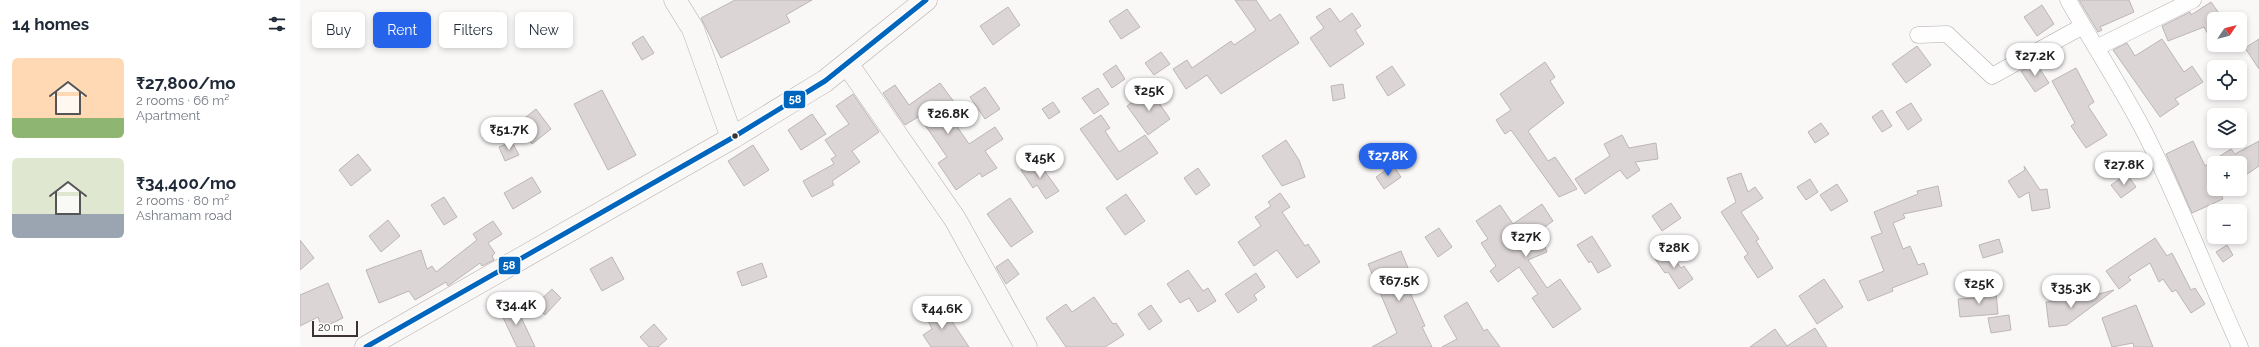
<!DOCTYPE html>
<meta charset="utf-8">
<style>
:root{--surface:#fff;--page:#f6f6f7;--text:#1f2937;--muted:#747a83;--accent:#2563eb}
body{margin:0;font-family:Raleway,sans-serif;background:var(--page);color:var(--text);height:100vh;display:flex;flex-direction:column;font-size:15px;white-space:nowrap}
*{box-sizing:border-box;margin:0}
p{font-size:13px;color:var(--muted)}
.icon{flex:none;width:22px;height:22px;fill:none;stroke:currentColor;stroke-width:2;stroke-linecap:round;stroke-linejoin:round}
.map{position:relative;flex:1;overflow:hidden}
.drawer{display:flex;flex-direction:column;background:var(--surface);width:300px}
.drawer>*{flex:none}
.guide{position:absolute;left:12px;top:12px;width:380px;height:36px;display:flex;gap:8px}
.needle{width:26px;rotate:55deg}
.controls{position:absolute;left:1907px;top:12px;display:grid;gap:8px}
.controls a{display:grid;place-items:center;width:40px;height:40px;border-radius:6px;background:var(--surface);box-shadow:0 2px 6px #0003;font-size:20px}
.scale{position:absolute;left:12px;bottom:10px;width:46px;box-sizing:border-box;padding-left:4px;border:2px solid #3b3231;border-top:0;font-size:11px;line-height:14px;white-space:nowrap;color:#3b3231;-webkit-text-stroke:3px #fff;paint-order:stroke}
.price{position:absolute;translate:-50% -34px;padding:0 9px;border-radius:14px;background:#fff;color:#222;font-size:13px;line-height:26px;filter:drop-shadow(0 1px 2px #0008)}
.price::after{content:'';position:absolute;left:50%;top:24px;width:12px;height:9px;margin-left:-6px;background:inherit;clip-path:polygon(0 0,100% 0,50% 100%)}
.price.selected{background:var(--accent);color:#fff}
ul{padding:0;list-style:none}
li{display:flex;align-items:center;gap:12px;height:100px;padding:0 12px}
li span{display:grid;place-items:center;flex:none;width:112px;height:80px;border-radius:6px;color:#555}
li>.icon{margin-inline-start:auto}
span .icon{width:48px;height:48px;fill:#fffc;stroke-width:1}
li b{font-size:17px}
h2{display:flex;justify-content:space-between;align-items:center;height:48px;padding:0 12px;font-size:17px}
.chip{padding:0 14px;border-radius:6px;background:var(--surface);box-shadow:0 2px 6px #0003;font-size:14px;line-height:36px}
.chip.selected{background:var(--accent);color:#fff}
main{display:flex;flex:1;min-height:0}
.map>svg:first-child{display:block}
.building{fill:#dcd5d5;stroke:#bcb6b6}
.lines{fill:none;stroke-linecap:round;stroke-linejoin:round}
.street-casing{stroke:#b2adac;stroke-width:17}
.secondary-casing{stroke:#b2adac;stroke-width:23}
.street{stroke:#fefefe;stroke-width:16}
.secondary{stroke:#faf7f7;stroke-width:22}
.bus-1-casing{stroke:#fff;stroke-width:8}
.bus-1{stroke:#0065bd;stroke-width:5}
.bus-dot{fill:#3b3231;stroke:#fff;stroke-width:1.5}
.line-badge{stroke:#fff;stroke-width:1.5}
.badge-label{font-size:11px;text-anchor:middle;font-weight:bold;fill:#fff}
</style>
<main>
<section class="drawer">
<h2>14 homes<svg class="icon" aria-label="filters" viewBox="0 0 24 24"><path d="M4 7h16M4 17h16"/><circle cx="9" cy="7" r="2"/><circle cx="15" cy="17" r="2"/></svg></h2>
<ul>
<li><span style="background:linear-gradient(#ffd9b3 75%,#8fb573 0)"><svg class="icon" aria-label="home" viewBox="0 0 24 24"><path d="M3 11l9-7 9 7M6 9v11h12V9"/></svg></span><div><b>₹27,800/mo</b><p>2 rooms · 66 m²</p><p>Apartment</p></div></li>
<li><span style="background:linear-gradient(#dfe7d0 70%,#9aa5b1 0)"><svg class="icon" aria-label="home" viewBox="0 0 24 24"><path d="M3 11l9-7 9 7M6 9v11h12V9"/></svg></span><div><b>₹34,400/mo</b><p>2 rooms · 80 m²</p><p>Ashramam road</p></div></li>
</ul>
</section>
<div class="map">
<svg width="1959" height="347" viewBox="0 0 1959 347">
<rect width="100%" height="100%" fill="#faf7f7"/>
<path class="building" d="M435 0H512L486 15 490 22 421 58 401 18Z
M935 0H956L970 21 980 14 999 43 921 94 907 75 886 89 873 69 887 60 892 68 931 41 934 45 956 30Z
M1779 0H1829L1834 12 1800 27 1802 30 1798 32Z
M1911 2 1923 19H1914V45L1904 27 1868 41 1862 26 1890 12 1891 15Z
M1742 5 1754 24 1737 36 1724 17Z
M708 7 720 25 693 45 680 26Z
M1030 8 1040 22 1052 13 1061 26 1055 30 1064 44 1030 67 1010 38 1024 28 1016 17Z
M827 9 840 27 821 39 809 21Z
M343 36 354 53 342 60 332 43Z
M1862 39 1884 72 1892 66 1903 82 1875 99 1879 104 1860 117 1813 50 1827 43 1835 56Z
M1959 39V69L1945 48Z
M1617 46 1631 65 1606 83 1592 64Z
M861 52 870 64 854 75 845 63Z
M1245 62 1255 77 1250 81 1264 103 1228 131 1248 161 1255 157 1277 189 1259 197 1211 130 1205 134 1196 120 1211 110 1200 94Z
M1736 63 1749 83 1735 92 1721 71Z
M816 65 825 79 812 88 803 74Z
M1092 66 1105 85 1088 96 1076 77Z
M1776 68 1794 102 1788 106 1807 135 1786 148 1771 126 1775 123 1752 81Z
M640 83 654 102 645 109 669 144 695 127 703 139 685 151 697 168 682 177 680 173 656 190 638 163 647 157 623 122 618 117 605 125 583 93 595 85 609 105Z
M1043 84 1045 98 1033 101 1031 86Z
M685 87 700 109 685 119 670 97Z
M798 88 809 104 794 114 782 98Z
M302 90 336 155 308 170 274 104Z
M850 90 870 119 848 135 827 106Z
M553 94 579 132 552 151 560 162 532 181 534 185 512 197 503 181 534 164 531 159 536 156 525 140 549 124 536 106Z
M753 102 760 112 749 119 742 109Z
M1611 103 1622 120 1608 130 1596 112Z
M236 109 251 129 232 144 217 124Z
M1582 110 1592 126 1582 132 1572 117Z
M512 114 526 134 501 150 488 130Z
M801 115 810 128 805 131 819 152 845 135 858 153 817 180 780 129Z
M1521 123 1529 134 1515 143 1508 132Z
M1322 135 1329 148 1356 143 1358 159 1335 162 1340 170 1327 179 1320 170 1285 194 1275 179 1310 156 1304 144Z
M986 140 999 160 1005 177 982 186 962 156Z
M1893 141 1905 166 1908 164 1914 178V189H1919L1923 199 1892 213 1866 154Z
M1959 141V166L1940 179V163H1909L1931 149 1935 154Z
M212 142 219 155 205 161 199 147Z
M453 145 469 170 444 186 428 161Z
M58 154 71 170 51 186 39 170Z
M736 159 759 191 746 199 737 185 733 188 721 170Z
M1093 165 1101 177 1084 189 1076 177Z
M1724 166 1740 190 1747 189 1750 208 1732 211 1729 192 1719 198 1708 181 1725 170Z
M898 168 910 185 896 195 884 178Z
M1441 173 1448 192 1455 187 1463 198 1441 212 1459 239 1456 241 1473 268 1458 278 1444 257 1448 254 1421 212 1436 202 1427 178Z
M1827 174 1836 187 1821 198 1811 185Z
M232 177 241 192 213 209 204 193Z
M1510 179 1518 192 1506 200 1497 187Z
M1537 184 1548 201 1531 211 1520 195Z
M1638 186 1642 206 1603 214 1605 218 1593 223 1603 249 1610 246 1618 265 1624 263 1628 274 1592 288 1593 291 1568 301 1559 281 1584 271 1571 237 1582 233 1574 212 1618 194 1617 191Z
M980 193 990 207 982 212 1005 246 1008 244 1020 262 997 278 977 250 954 266 938 242 961 226 955 217 971 206 968 202Z
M826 194 845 221 825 235 806 208Z
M144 197 157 217 144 225 131 205Z
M710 198 733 232 711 247 687 214Z
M1371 203 1381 218 1362 231 1352 216Z
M1242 204 1253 221 1239 231 1247 252 1228 260 1247 288 1260 279 1281 309 1253 328 1232 298 1238 294 1219 267 1198 282 1190 271 1196 266 1181 243 1188 239 1176 221 1200 205 1213 224Z
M88 220 100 236 81 252 69 236Z
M193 221 202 234 188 243 195 253 192 256 194 260 182 266 180 263 148 286 146 282 115 300 109 291 79 303 66 270 121 250 127 269 132 266 136 272 177 240 173 234Z
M1139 228 1152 247 1138 257 1125 237Z
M1292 236 1311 266 1298 273 1291 261 1289 263 1277 245Z
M1855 238 1867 256 1872 253 1891 290 1895 288 1905 304 1891 313 1876 290 1872 292 1863 279 1859 282 1850 263 1828 277 1831 280 1819 289 1806 271Z
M1699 239 1703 252 1683 258 1679 245Z
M0 240 14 258 0 270Z
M1927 245 1933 255 1923 262 1916 252Z
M1368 250 1381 268 1384 266 1393 279 1379 289 1368 272 1365 273 1355 259Z
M1101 251 1115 285 1108 288 1125 326 1122 327 1132 347H1072L1097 333 1068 264Z
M312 257 324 279 302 291 290 269Z
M708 259 719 274 706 284 696 267Z
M462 263 467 277 442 286 437 272Z
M888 270 903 291 908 288 916 301 898 312 889 298 880 303 867 284Z
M956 273 965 287 954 295 957 300 938 313 925 294Z
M1524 279 1543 307 1517 324 1499 296Z
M28 283 43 318 22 328 18 317 0 326V295Z
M252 289 261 298 245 315 235 305Z
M1814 290 1767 325 1749 327 1746 302 1783 298Z
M1696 293 1698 314 1660 317 1658 299 1675 298V294Z
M794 297 813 324 816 323 824 335 805 347H766L746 318 766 304 772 312Z
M214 302 235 347H217L199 309Z
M635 302 645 320 649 317 669 347H631L623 335 632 329 622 308Z
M1167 302 1184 331 1187 329 1200 347H1142L1157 339 1144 316Z
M851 305 862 321 849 330 838 314Z
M1836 305 1853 347H1834L1833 343 1812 347 1802 318Z
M1709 315 1711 330 1691 333 1688 318Z
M354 324 367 339 358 347H349L340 337Z
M1515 328 1527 347H1450L1475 329 1487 346Z"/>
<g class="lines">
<g class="street-casing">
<path id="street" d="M1768 0C1793 44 1821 87 1844 131 1880 202 1907 275 1940 347
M1618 35 1647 34 1692 76 1783 26
M1796 48 1893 0"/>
</g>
<g class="secondary-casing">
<path id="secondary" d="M375 0 393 29 432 138
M548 65 655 219 726 347
M66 347 432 138 525 81 626 0"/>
</g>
<use href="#street" class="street"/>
<use href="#secondary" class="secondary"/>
<g class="bus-1-casing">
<path id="bus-1" d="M66 347 432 138 525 81 626 0"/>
</g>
<use href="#bus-1" class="bus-1"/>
</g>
<circle class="bus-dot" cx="435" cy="136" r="3.5"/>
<g class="line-badge">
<rect x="483" y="90" width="23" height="19" rx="4" fill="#0065bd"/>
<rect x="198" y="256" width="23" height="19" rx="4" fill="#0065bd"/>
</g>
<g class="badge-label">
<text x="495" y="103">58</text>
<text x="209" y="269">58</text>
</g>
</svg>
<div class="controls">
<a><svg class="needle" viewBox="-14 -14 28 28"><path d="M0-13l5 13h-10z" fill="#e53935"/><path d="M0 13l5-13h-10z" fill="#747a83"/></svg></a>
<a><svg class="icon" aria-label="locate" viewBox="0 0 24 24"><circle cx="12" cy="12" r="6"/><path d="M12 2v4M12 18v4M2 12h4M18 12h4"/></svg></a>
<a><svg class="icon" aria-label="layers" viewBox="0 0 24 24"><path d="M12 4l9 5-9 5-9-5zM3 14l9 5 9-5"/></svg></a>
<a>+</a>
<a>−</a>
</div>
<div class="scale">20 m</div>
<b class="price" style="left:1735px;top:77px">₹27.2K</b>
<b class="price" style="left:849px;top:112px">₹25K</b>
<b class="price" style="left:648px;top:135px">₹26.8K</b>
<b class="price" style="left:209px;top:151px">₹51.7K</b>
<b class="price selected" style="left:1088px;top:177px">₹27.8K</b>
<b class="price" style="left:740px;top:179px">₹45K</b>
<b class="price" style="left:1824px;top:186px">₹27.8K</b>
<b class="price" style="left:1226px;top:258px">₹27K</b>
<b class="price" style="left:1374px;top:269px">₹28K</b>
<b class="price" style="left:1099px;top:302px">₹67.5K</b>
<b class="price" style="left:1679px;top:305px">₹25K</b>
<b class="price" style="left:1771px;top:309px">₹35.3K</b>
<b class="price" style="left:216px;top:326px">₹34.4K</b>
<b class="price" style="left:642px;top:330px">₹44.6K</b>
<div class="guide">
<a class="chip">Buy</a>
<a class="chip selected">Rent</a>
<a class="chip">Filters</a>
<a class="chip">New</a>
</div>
</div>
</main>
